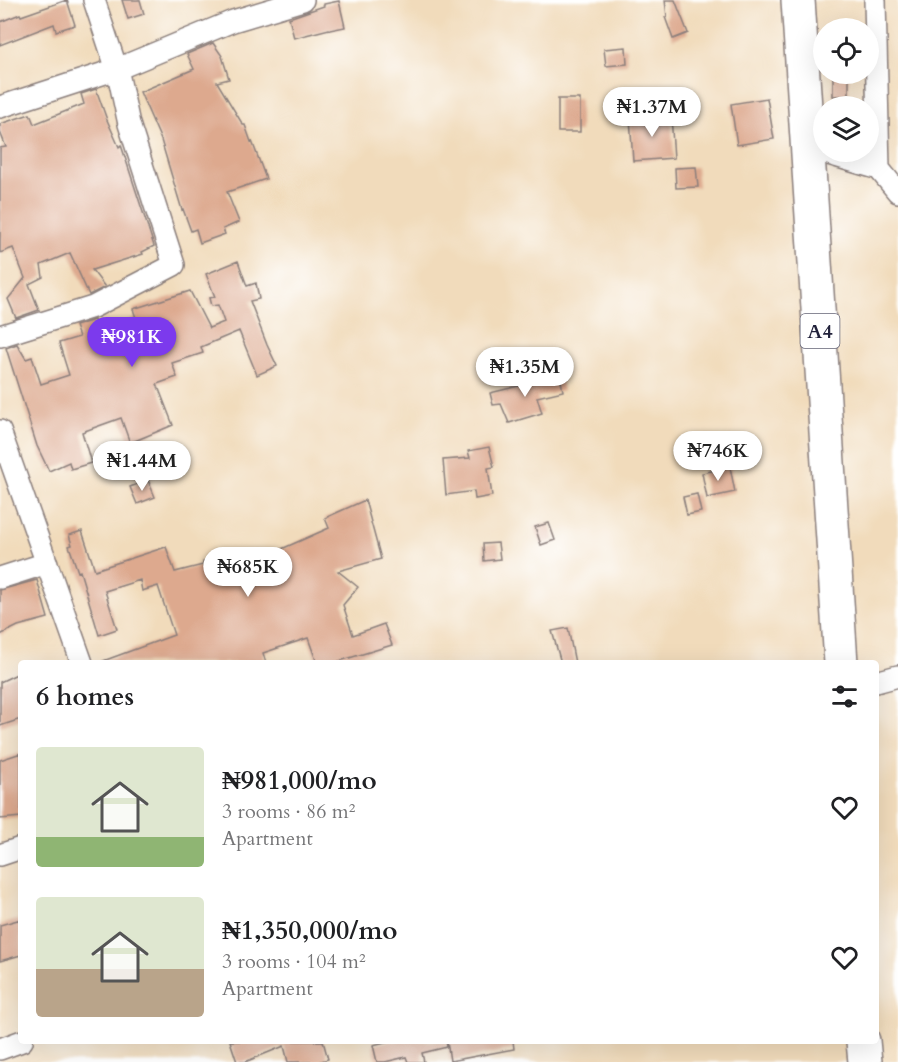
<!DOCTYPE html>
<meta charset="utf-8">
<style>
:root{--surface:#fff;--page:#f6f6f6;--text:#202124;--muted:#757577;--accent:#7c3aed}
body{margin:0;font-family:Cardo,serif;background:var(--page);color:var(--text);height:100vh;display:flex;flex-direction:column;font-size:22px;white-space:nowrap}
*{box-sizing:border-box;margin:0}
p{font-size:20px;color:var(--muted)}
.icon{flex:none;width:33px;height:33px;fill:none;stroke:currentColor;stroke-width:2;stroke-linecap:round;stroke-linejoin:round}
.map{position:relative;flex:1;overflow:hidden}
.sheet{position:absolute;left:18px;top:660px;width:861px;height:384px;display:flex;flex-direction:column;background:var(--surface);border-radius:6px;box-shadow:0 6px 24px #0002}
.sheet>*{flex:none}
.controls{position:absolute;left:813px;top:18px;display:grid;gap:12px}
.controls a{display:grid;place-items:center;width:66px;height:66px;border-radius:50%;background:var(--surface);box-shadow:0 6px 24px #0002;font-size:30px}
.price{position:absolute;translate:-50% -51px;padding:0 14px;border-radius:21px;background:#fff;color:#222;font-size:20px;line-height:39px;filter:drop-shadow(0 2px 3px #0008)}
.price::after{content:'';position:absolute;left:50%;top:36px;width:18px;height:14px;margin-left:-9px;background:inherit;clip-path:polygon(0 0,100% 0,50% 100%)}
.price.selected{background:var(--accent);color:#fff}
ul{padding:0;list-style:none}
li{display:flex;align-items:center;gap:18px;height:150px;padding:0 18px}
li span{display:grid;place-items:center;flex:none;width:168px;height:120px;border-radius:6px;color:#555}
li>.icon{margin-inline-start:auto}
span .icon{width:72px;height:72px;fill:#fffc;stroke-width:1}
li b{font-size:26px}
h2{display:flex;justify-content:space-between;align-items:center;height:72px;padding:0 18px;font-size:26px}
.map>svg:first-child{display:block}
.building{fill:#dda98e}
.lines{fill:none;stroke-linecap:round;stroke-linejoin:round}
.minor-casing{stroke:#8a7e7b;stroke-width:24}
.trunk-casing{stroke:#8a7e7b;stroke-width:36}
.minor{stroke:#fff;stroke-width:21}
.trunk{stroke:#fff;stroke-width:33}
.labels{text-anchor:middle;stroke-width:4.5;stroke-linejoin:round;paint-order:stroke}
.shield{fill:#fff;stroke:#646476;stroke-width:1.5}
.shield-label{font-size:20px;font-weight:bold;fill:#22223b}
</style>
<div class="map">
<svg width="898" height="1062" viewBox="0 0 898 1062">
<rect width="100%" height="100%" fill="#fff"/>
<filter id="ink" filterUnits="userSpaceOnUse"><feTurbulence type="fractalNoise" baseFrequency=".0167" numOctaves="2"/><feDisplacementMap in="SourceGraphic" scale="12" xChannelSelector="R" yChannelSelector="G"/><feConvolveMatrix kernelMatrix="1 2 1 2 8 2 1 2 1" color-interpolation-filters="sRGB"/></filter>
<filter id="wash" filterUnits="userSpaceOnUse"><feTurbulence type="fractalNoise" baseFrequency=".008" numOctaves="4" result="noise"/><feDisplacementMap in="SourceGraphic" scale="24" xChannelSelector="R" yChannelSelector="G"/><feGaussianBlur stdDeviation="1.35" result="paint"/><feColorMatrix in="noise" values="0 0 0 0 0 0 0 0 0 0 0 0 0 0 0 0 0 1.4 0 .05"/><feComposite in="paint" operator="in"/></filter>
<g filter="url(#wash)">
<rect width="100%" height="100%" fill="#f1dbbb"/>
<g id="blocks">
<path class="building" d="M67 0 75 25 56 31 54 24 0 45V22L20 14 21 16Z
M122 0H140L144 14 128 19Z
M665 0H675L688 33 673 39 665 17H667Z
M339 1 345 27 330 30 329 29 294 38 289 18 324 6V4Z
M213 43 222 56 229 79 217 82 243 125H245L251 142 252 141 266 179 227 192 239 222 223 229 225 234 200 243 196 229 191 231 183 209 182 210 161 140 140 92 194 69 187 54Z
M626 47 627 64 606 66 604 49Z
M833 75H849V96H833Z
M96 89 107 120 119 147 121 145 154 246 142 252 143 254 92 270 105 287 89 295 70 253 41 265 43 277 29 284 39 310 16 318 8 299 25 278 13 248 0 253V148L6 147 0 132V124L30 114 34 124 84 104 81 94Z
M767 98 774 139 737 145 731 104Z
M558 99H580V132H558Z
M671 116 674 158 633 161 630 118Z
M696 167 698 187 676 188 675 168Z
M238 261 247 286 256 283 259 299 250 301 267 345 277 366 257 375 239 331 201 347 203 353 172 363 177 377 157 384 173 425 130 443 121 418 82 432 91 463 71 469 69 462 49 471 37 446 6 348 17 344 26 359 32 357 41 384 69 375 59 343 79 337 75 326 94 320 98 331 136 318 133 309 190 291 209 328 224 322 218 305 211 306 209 298 215 297 206 274Z
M560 376 563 391 537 397 542 413 509 423 501 404 493 405 490 393Z
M489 447 494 467 488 468 492 496 475 499 474 491 446 495 443 460 470 458 468 451Z
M730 467 735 492 707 498 702 473Z
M148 480 155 497 137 504 130 487Z
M697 494 701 512 687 515 683 497Z
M365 500 381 559 338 571 358 587 343 605 353 635 384 624 392 645 333 663H317L308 638 263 653 266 663H103V661L174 635 158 586 142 591 140 580 105 591 117 629 99 635 80 571 78 572 69 546 72 545 69 535 82 531 95 570 166 547 175 572 203 565V562L236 552 239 561 266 551 268 555 329 528 325 518Z
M549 523 555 540 541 545 535 527Z
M498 543 500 559 484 561 483 544Z
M37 580 48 618 18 626 0 635V590Z
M568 628 575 663H561L552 631Z
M21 672V719L0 726V682Z
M21 753V817L0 819V760Z
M21 919V955L0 961V925Z
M230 1041H323L328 1059 318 1062H288L284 1046 245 1062H237Z
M389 1041H446L447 1047 422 1053 424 1062H408L406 1057 385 1062H377L373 1045Z
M447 1041H513L514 1049 450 1061Z"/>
</g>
</g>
<g filter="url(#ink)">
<use href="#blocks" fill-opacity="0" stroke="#8a7e7b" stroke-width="1.5"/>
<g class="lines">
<g class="minor-casing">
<path id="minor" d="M875 0 879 169
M0 107 117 69 233 21 303 0
M808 148 879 169 898 192
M0 336 93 307 174 265 129 124 118 73 94 0
M0 431 82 663
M0 578 47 563
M876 682 898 676
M0 855 21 848
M0 1049 22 1041"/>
</g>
<g class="trunk-casing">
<path id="trunk" d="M798 0 841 663
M863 1041 865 1062"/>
</g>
<use href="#minor" class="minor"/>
<use href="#trunk" class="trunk"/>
</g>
</g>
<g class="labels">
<rect class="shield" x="800.5" y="314" width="39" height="34" rx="4.5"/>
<g class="shield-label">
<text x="820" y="338">A4</text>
</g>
</g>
</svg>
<div class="controls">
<a><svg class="icon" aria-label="locate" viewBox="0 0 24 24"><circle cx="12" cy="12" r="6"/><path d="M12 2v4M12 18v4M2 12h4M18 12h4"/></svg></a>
<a><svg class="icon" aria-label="layers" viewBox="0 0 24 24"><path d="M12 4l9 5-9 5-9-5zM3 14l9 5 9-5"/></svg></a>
</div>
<b class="price" style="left:652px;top:138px">₦1.37M</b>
<b class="price selected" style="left:132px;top:368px">₦981K</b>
<b class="price" style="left:525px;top:398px">₦1.35M</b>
<b class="price" style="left:718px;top:482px">₦746K</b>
<b class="price" style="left:142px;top:492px">₦1.44M</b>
<b class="price" style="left:248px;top:598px">₦685K</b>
<section class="sheet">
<h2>6 homes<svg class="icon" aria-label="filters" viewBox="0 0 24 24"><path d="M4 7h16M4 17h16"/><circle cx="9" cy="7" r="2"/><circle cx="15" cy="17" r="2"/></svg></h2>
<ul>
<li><span style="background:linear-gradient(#dfe7d0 75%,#8fb573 0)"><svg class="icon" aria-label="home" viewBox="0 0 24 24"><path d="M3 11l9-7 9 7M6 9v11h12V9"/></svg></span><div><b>₦981,000/mo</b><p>3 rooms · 86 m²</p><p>Apartment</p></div><svg class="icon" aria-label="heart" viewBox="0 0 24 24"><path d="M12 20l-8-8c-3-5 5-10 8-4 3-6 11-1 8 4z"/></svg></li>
<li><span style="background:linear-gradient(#dfe7d0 60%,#b9a48a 0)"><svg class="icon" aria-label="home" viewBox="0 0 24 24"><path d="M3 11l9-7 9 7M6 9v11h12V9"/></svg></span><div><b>₦1,350,000/mo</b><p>3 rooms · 104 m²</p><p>Apartment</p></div><svg class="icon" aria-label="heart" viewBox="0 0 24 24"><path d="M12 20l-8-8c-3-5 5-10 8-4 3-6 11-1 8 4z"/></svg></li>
</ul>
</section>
</div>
